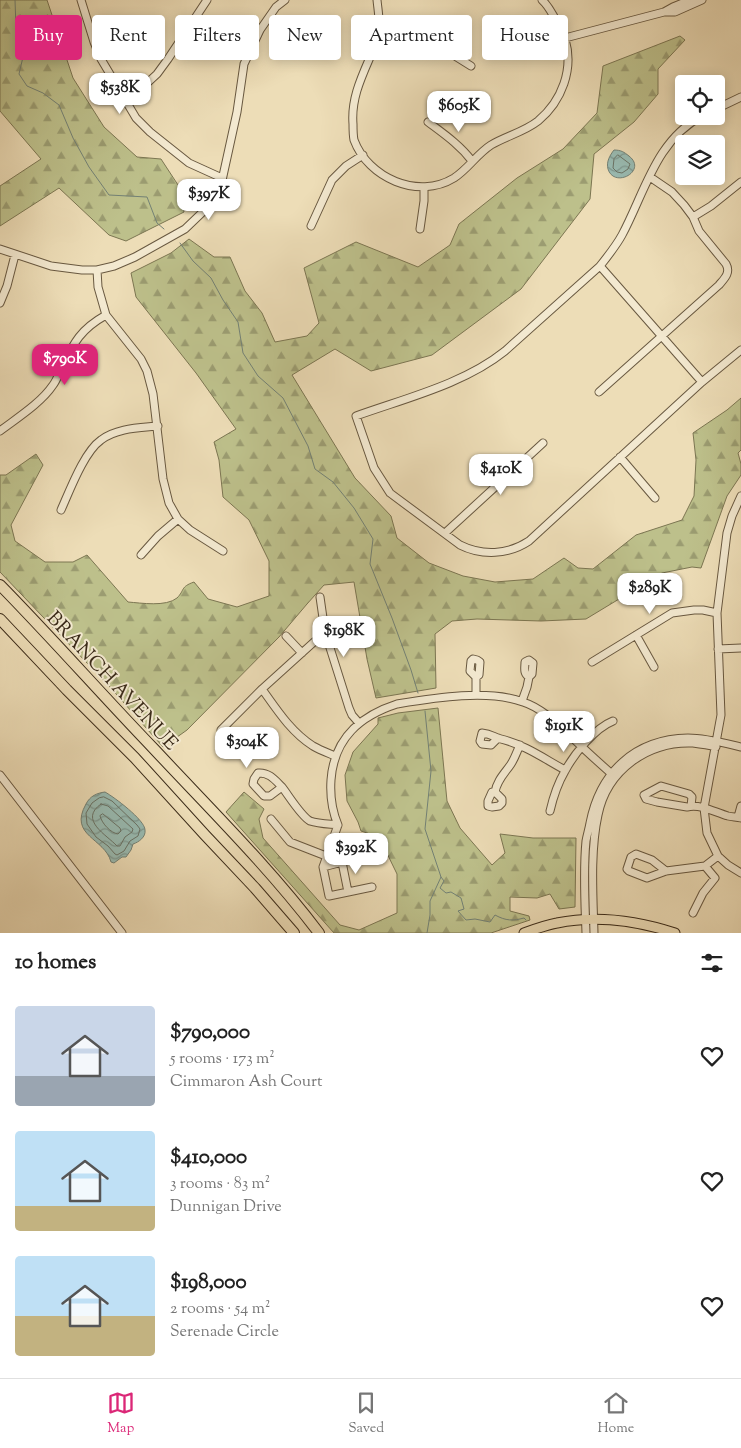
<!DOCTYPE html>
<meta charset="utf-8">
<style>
:root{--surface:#fff;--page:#f2f2f2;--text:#222;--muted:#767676;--line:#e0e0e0;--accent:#db2777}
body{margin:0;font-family:"Sorts Mill Goudy",serif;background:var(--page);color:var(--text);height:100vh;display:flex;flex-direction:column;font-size:19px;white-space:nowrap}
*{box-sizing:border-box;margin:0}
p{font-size:16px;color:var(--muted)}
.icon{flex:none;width:28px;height:28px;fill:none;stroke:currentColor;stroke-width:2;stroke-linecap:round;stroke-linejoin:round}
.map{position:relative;height:933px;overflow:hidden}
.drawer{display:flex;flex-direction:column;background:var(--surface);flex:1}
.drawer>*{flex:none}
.banner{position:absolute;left:15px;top:15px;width:711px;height:45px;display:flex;gap:10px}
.fabs{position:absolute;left:675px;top:75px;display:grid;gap:10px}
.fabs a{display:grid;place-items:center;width:50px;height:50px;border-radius:5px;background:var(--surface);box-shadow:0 2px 12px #0003;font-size:25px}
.price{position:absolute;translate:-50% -42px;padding:0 11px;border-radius:10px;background:#fff;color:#222;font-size:16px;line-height:32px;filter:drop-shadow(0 1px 2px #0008)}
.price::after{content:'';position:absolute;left:50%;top:30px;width:15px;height:11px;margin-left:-8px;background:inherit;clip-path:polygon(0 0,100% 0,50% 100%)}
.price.active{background:var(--accent);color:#fff}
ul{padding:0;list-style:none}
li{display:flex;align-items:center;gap:15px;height:125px;padding:0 15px}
li span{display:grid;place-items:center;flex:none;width:140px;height:100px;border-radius:5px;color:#555}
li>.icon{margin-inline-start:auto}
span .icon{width:60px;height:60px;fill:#fffc;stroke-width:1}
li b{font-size:21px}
h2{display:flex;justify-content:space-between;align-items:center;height:60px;padding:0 15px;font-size:21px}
.tag{padding:0 18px;border-radius:5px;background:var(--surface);box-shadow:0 2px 12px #0003;font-size:18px;line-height:45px}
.tag.active{background:var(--accent);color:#fff}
.tabs{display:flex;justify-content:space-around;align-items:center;height:70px;border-top:1px solid var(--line);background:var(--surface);font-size:14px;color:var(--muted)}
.tabs a{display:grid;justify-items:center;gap:2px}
.tabs .active{color:var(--accent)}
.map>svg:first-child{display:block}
.forest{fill:url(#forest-firs);stroke:#7c7652}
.water{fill:url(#water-waves);stroke:#738175}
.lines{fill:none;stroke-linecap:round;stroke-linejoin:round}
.shore{stroke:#6a7366;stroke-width:1}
.stream{stroke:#738175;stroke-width:1}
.minor-casing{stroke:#685840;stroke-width:9}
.major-casing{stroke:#3b2b19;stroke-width:11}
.highway-casing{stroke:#3b2b19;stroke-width:12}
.minor{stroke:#f3e9d0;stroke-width:7}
.major{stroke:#edddb7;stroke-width:9}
.highway{stroke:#edddb7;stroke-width:10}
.labels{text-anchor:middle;stroke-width:4;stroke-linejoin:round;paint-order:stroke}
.street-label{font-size:20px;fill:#3b2b19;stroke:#f3e9d0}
</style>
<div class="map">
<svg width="741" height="933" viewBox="0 0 741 933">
<defs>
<pattern id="forest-firs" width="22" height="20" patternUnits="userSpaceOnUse" patternTransform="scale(1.25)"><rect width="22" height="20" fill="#bdc08b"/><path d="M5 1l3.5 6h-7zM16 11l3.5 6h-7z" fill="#9b9c71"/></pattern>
<pattern id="water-waves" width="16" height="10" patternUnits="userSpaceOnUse" patternTransform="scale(1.25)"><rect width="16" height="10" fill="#99bbb2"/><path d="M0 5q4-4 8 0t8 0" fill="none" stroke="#7e9890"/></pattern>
</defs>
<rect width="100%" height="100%" fill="#edddb7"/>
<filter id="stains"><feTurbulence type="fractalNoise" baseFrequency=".004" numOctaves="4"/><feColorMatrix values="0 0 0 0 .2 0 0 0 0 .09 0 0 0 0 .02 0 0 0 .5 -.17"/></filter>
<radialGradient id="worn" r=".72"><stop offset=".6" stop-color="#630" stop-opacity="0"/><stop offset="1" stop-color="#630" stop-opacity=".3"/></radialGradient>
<path class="forest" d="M0 0H47L73 78 104 127 137 157 161 159 180 188 184 212 126 241 109 235 59 188 0 226V186L41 159 0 111Z
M680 36 685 40 658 69V94L634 122 594 154 590 199 521 289 432 355 371 371 335 349 292 375 355 478 391 516 397 538 429 563 463 576 495 582 533 579 564 558 578 568 593 569 636 535 682 520 694 496 696 460 693 433 727 410 741 398V450L738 453 741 464V475L727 496 701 568 692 567 662 573 586 619 541 621 477 619 452 621 435 634 436 688 376 698 367 659 354 582 324 585 307 604 279 637 187 730 163 747 109 686 0 572V475H6L36 454 43 465 11 525 15 541 45 562H73L87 555 128 602C141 603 166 607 177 598 185 590 180 587 194 582L208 599 237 607 269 596V561L249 520 223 497 219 460 214 442 236 429 196 373 136 297 131 273 171 253 189 239 214 257H230L245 291 262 313 275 342 307 336 319 323 304 268 356 242 418 267 450 245 459 224 517 178 563 149 597 113 603 66Z
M438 708 447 801 460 828 492 865 505 853 500 834 533 838H576L575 907 559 909 550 894 537 898 510 897V911L529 916 530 920 491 933H334L226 812 244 792 264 809 259 819 263 838 340 925 359 930 397 913V874L379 837 361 831 358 822 347 801 345 775 353 752 378 724V718L398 713Z"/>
<path class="water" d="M614 150C621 150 624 152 629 156 648 171 614 189 608 169 606 162 610 155 614 150Z
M105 792C114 797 145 820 145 830 146 837 139 842 133 844L131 850 126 857H122L114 863 111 862C105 838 68 836 86 804 90 796 97 793 105 792Z"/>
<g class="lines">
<path class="shore" d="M618 155 630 164 628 169 622 173 617 172 613 168 614 159Z
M104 797 112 801 137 825 140 829 138 836 130 841 124 851 117 855 115 854 108 846 96 837 87 824 86 813 92 803 99 798Z
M101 804 108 806 133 829 132 832 125 837 120 846H117C107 835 78 820 101 804Z
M103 814 120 828 121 831 118 834C111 833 102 824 100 816Z"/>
<path class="stream" d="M15 0 16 28 22 42 23 57 19 74 27 86 43 93 59 105 73 138 89 167 109 195 147 197 157 223 164 229
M180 243 193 261 211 278 223 300 238 322 243 353 258 376 283 398 308 446 315 469 333 482 354 508 373 539 370 564 392 618 411 670 418 693
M425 711 431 771 425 829 441 877 430 901V915L427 933
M441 877 444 881 440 888 446 893 451 892 461 898 464 909 458 911 466 920 475 919 490 922 495 915C506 921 513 921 524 918L526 920"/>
<g class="minor-casing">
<path id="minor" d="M81 0 94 42 101 59 136 118 150 132 189 163 222 178
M377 0C378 10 380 21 379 30 379 38 374 48 371 55 361 78 351 99 353 124 353 129 353 135 354 140 368 178 418 200 454 178 468 169 477 154 491 145 506 136 524 132 538 121 562 101 574 69 565 39 564 33 560 27 557 22 552 14 549 6 542 0
M664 12 673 7 690 0
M379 31 428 41 447 51 471 66
M565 38 664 12H675L702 0
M691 80 694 84
M124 99 144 86 157 74 168 59 207 0
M716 109 741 97
M702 116C656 140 645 192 622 235 616 246 608 256 600 266L505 351C464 384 406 398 356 416L374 468 390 493 460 545C482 556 508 555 529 541L702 382 741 350
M428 122C444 134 460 145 472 161
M693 217 711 206 741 182
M311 226 332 180 346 166 363 155
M420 229 424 201V187
M0 249 51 266 82 270H97L114 266 135 257 185 229 209 206 221 185 237 112 244 64 260 30 276 7 285 0
M600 266 702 382
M97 270 98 287 106 315 141 359 147 371 153 394 163 479 169 503 178 519 190 530 223 551
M0 303 7 286 15 255
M599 392 719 285C724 279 731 273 726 264L699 231 693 217 684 205 672 192 650 177
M0 431C17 418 41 403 53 385 57 380 59 373 62 367 74 342 81 329 106 315
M620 457 655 498
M741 496 732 516 727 533 717 613 721 715 704 808 707 833 718 856 728 865 741 873
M61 510C70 490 84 452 101 440 117 428 139 428 158 426
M445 533 543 443
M141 555 158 536 178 519
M320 597 325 632 349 708 352 715 359 723
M636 635 654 667
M286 636 302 653
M718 649 741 648
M592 662 672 613 694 610H703L717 613
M476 677 470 671 471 661 473 659 477 660 480 662 479 675 476 677V695
M262 689C277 710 291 732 313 746 320 750 328 753 335 756
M522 701 527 687 529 677C523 673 525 668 525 662L529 660 533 663 532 674 529 677
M221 730 262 689 325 632
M498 738 491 745 482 744 480 741 482 733C492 734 493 737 501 739 525 745 543 758 565 770
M258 773C269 772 275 780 282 787L270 796H264L253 784 254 779Z
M0 775 122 933
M282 787C289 796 301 816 310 821 319 824 329 824 338 825
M495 792 502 799V803L499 806 492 807 488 806V801L492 792H495C497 780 505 773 511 764 515 758 517 751 520 745
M691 806 692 797 689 794 661 786 644 795 646 799 657 802 687 807C702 804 714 812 728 816 732 817 737 817 741 818
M550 811C553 798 558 783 565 771 574 754 595 728 613 721
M738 817 741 806
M271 819 290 842 326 856
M338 825C332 811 330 795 331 780 334 738 360 716 397 704 434 698 488 689 523 702 545 709 562 729 578 743 590 755 603 766 615 777
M338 825 323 867 329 896 372 887
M342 862 348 892
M323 867 362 857
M666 871 652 860 636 854 631 857 627 869 629 871 647 878 666 871 705 866 718 856
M693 913 703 893 715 878 705 866
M586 933C585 903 583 871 586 841 587 835 589 829 590 823 600 772 635 739 688 738 706 738 724 743 741 747
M594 933C593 896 590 851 598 815 607 770 648 741 693 743 701 744 708 745 716 747"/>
</g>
<g class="major-casing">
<path id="major" d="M524 933C535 929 546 925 557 923 596 915 638 921 675 933"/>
</g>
<g class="highway-casing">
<path id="highway" d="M0 585C53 639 102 695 154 749 210 809 269 867 319 933
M0 619 67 690 135 758 205 835 255 888 294 933"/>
</g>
<use href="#minor" class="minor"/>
<use href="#major" class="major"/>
<use href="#highway" class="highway"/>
</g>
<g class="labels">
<g class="street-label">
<text transform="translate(113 680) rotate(47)" y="7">BRANCH AVENUE</text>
</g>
</g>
<rect width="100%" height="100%" filter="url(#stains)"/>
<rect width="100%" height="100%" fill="url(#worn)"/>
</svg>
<div class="fabs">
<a><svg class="icon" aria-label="locate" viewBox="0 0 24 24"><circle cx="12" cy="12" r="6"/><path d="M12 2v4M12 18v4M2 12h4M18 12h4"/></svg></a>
<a><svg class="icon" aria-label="layers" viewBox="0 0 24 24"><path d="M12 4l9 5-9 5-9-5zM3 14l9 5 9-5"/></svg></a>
</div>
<b class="price" style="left:120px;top:115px">$538K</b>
<b class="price" style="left:459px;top:133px">$605K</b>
<b class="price" style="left:209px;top:221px">$397K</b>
<b class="price active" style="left:65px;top:386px">$790K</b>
<b class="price" style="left:501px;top:496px">$410K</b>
<b class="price" style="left:650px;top:615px">$289K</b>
<b class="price" style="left:344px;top:658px">$198K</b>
<b class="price" style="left:564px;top:753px">$191K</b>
<b class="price" style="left:247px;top:769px">$304K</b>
<b class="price" style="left:356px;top:875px">$392K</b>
<div class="banner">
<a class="tag active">Buy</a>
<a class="tag">Rent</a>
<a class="tag">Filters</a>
<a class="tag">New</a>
<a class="tag">Apartment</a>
<a class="tag">House</a>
</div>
</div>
<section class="drawer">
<h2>10 homes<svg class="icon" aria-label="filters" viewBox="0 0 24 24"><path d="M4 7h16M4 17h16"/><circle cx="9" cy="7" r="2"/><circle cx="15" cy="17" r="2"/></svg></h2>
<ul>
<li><span style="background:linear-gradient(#c9d6e8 70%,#9aa5b1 0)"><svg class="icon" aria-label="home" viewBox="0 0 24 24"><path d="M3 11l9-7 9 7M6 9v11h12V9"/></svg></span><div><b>$790,000</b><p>5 rooms · 173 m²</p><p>Cimmaron Ash Court</p></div><svg class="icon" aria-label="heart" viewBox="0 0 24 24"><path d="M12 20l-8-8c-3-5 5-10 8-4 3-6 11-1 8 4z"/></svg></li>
<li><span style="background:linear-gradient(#bfe0f5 75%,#c2b280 0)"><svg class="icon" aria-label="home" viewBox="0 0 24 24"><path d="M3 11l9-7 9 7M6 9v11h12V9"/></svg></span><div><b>$410,000</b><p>3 rooms · 83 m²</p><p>Dunnigan Drive</p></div><svg class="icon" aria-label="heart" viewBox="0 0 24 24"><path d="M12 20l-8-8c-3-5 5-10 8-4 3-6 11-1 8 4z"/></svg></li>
<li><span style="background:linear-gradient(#bfe0f5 60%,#c2b280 0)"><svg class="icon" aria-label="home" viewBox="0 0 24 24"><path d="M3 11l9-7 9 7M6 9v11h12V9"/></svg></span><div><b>$198,000</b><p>2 rooms · 54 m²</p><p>Serenade Circle</p></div><svg class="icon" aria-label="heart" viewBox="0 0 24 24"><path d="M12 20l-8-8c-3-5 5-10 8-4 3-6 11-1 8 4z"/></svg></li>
</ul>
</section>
<nav class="tabs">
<a class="active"><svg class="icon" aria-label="map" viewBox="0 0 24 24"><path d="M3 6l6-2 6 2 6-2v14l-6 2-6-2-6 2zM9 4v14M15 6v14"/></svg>Map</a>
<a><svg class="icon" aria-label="saved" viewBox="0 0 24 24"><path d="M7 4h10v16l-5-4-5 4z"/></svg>Saved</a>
<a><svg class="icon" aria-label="home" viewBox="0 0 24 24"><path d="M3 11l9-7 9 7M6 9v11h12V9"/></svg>Home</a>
</nav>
